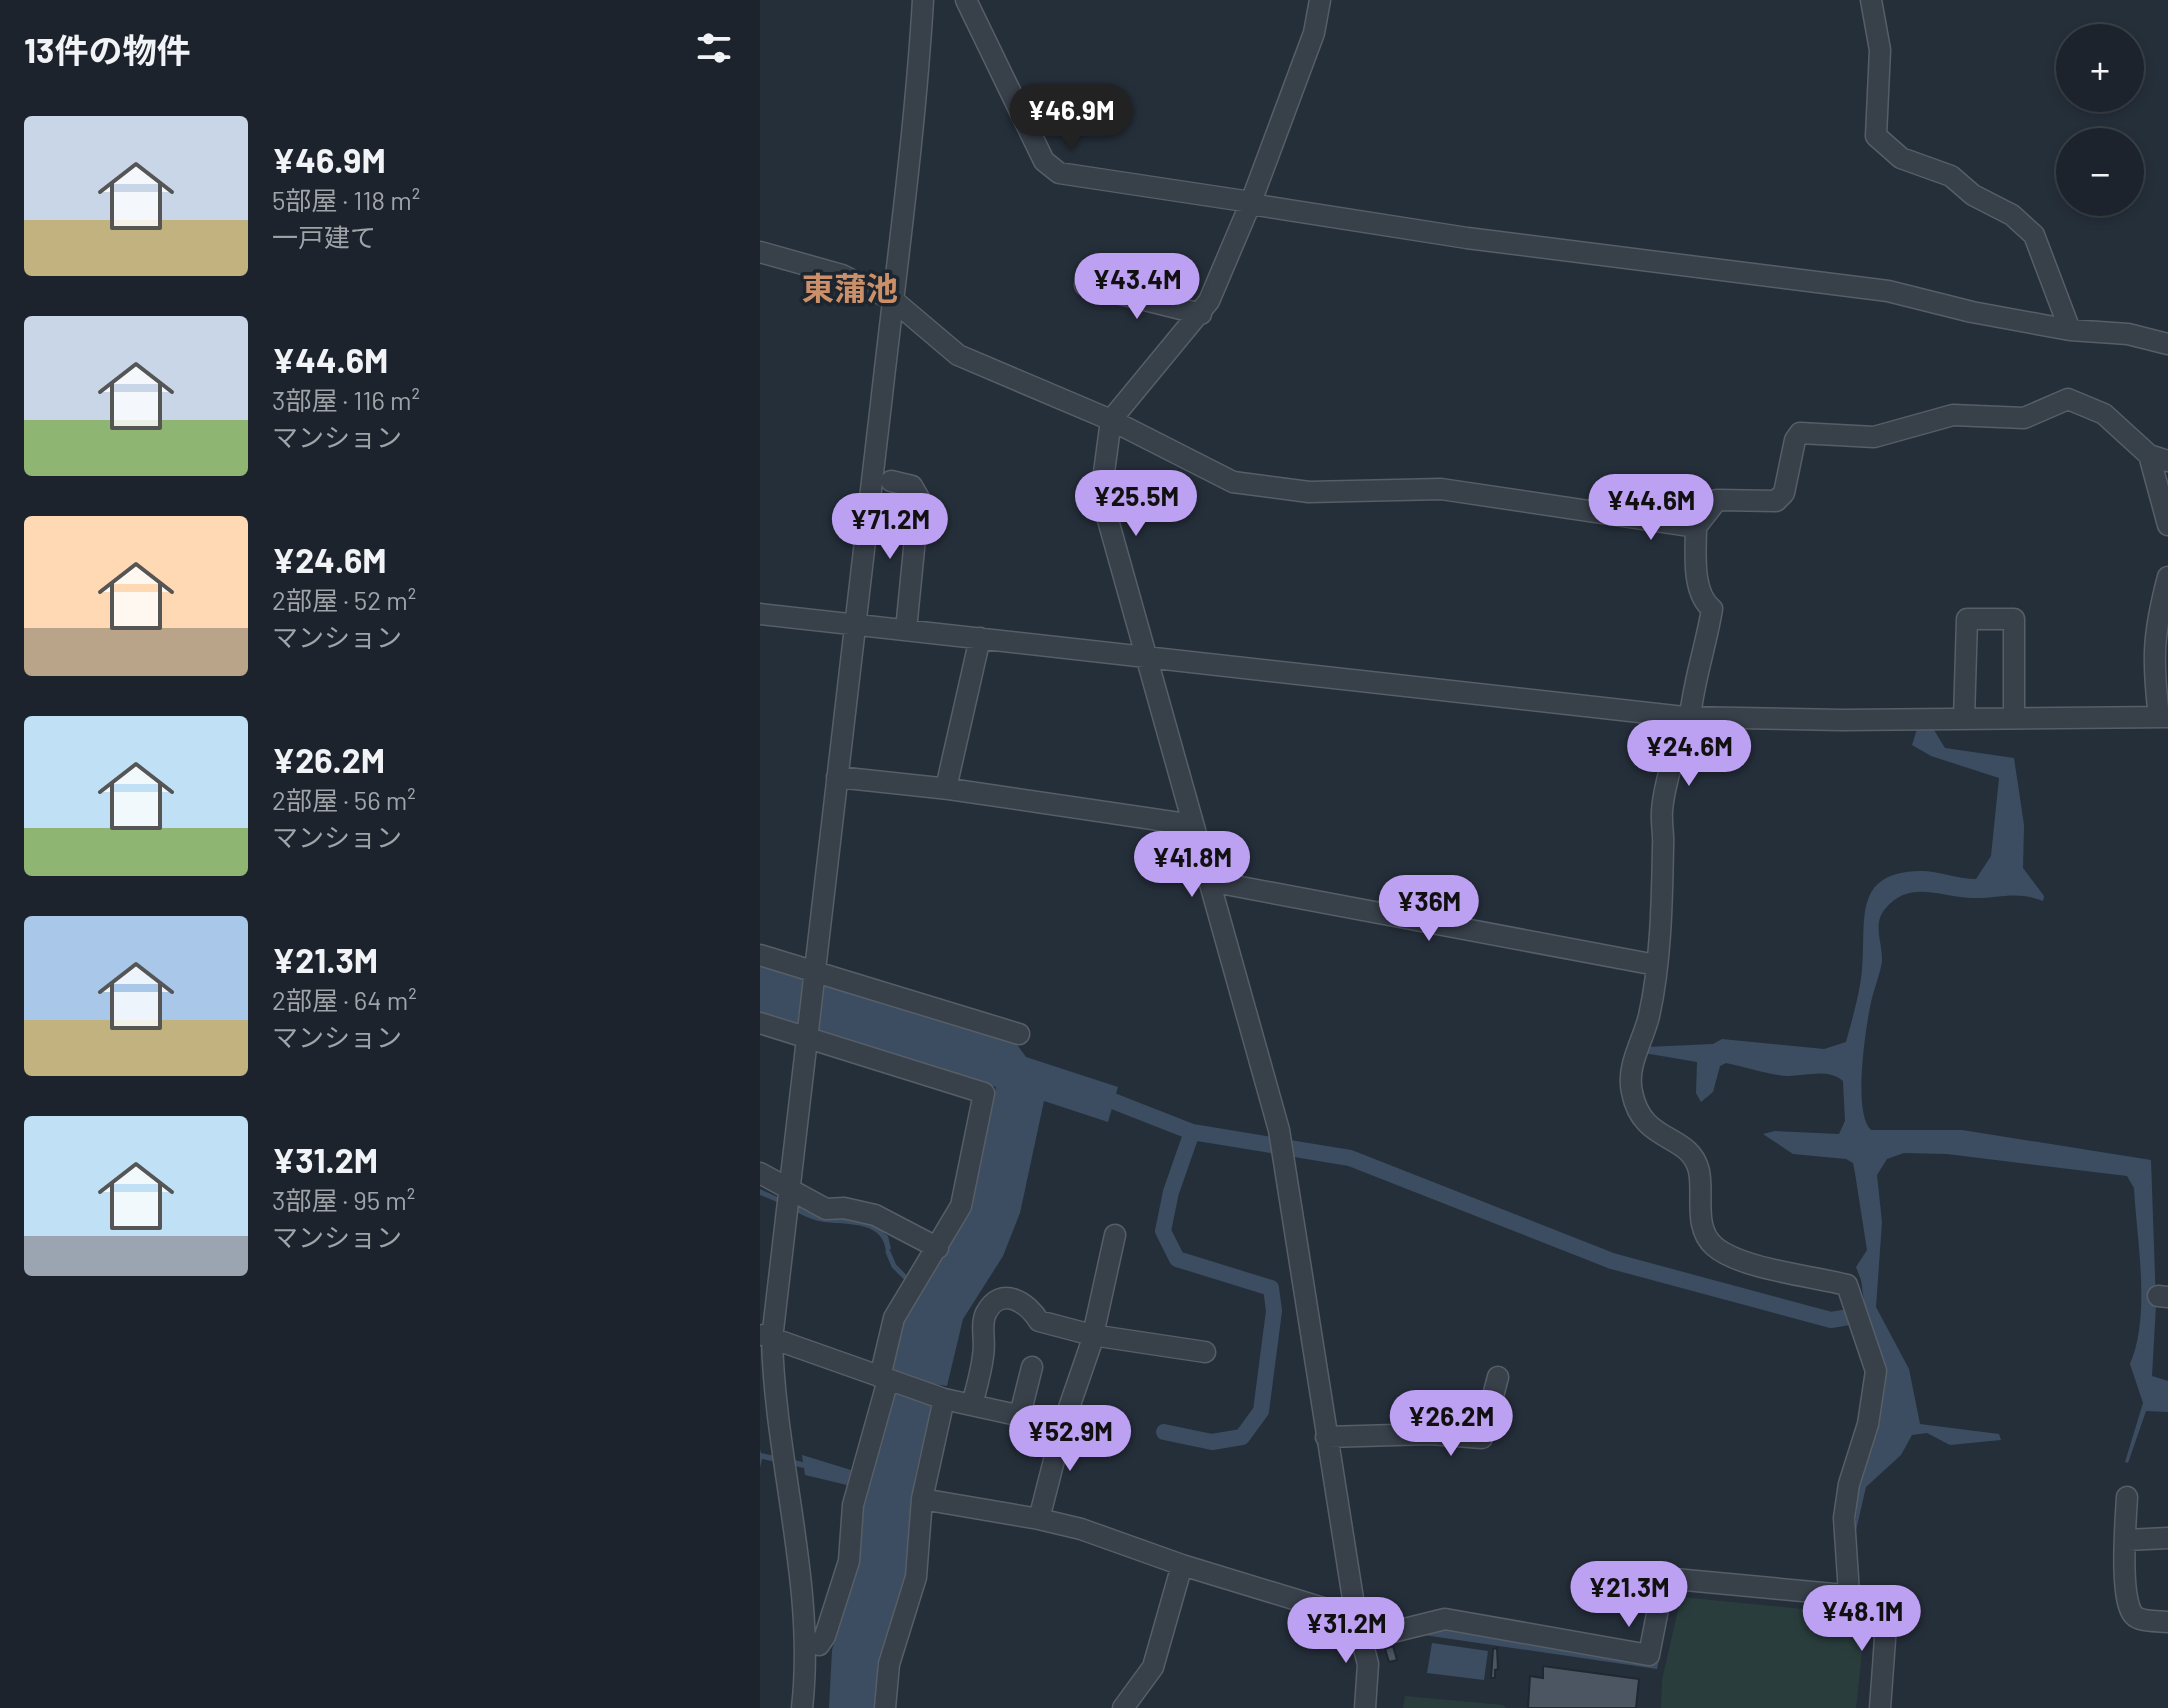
<!DOCTYPE html>
<html lang="ja">
<meta charset="utf-8">
<style>
:root{--surface:#1c232c;--page:#252b34;--text:#f1f3f6;--muted:#a0a4a9;--line:#3a4048;--accent:#bca0f2}
body{margin:0;font-family:Barlow,"Noto Sans JP",sans-serif;background:var(--page);color:var(--text);height:100vh;display:flex;flex-direction:column;font-size:30px;white-space:nowrap}
*{box-sizing:border-box;margin:0}
p{font-size:26px;color:var(--muted)}
.icon{flex:none;width:44px;height:44px;fill:none;stroke:currentColor;stroke-width:2;stroke-linecap:round;stroke-linejoin:round}
.map{position:relative;flex:1;overflow:hidden}
.sheet{display:flex;flex-direction:column;background:var(--surface);width:760px}
.sheet>*{flex:none}
.controls{position:absolute;left:1296px;top:24px;display:grid;gap:16px}
.controls a{display:grid;place-items:center;width:88px;height:88px;border-radius:50%;background:var(--surface);box-shadow:0 4px 12px #0003,0 0 0 2px var(--line);font-size:40px}
.price{position:absolute;translate:-50% -68px;padding:0 18px;border-radius:28px;background:var(--accent);color:#111;font-size:26px;line-height:52px;filter:drop-shadow(0 2px 4px #0008)}
.price::after{content:'';position:absolute;left:50%;top:48px;width:24px;height:18px;margin-left:-12px;background:inherit;clip-path:polygon(0 0,100% 0,50% 100%)}
.price.selected{background:#222;color:#fff}
ul{padding:0;list-style:none}
li{display:flex;align-items:center;gap:24px;height:200px;padding:0 24px}
li span{display:grid;place-items:center;flex:none;width:224px;height:160px;border-radius:8px;color:#555}
li>.icon{margin-inline-start:auto}
span .icon{width:96px;height:96px;fill:#fffc;stroke-width:1}
li b{font-size:34px}
h2{display:flex;justify-content:space-between;align-items:center;height:96px;padding:0 24px;font-size:34px}
main{display:flex;flex:1;min-height:0}
.map>svg:first-child{display:block}
.green{fill:#2a3d3d}
.water{fill:#3c4d62}
.lines{fill:none;stroke-linecap:round;stroke-linejoin:round}
.stream{stroke:#3c4d62;stroke-width:5}
.canal{stroke:#3c4d62;stroke-width:16}
.building{fill:#4b5662;stroke:#1f2731;stroke-width:2}
.minor-casing{stroke:#565e68;stroke-width:23}
.minor{stroke:#38404a;stroke-width:20}
.labels{text-anchor:middle;stroke-width:7;stroke-linejoin:round;paint-order:stroke}
.quarter-label{font-size:32px;font-weight:bold;fill:#cb906a;stroke:#1d252f}
</style>
<main>
<section class="sheet">
<h2>13件の物件<svg class="icon" aria-label="filters" viewBox="0 0 24 24"><path d="M4 7h16M4 17h16"/><circle cx="9" cy="7" r="2"/><circle cx="15" cy="17" r="2"/></svg></h2>
<ul>
<li><span style="background:linear-gradient(#c9d6e8 65%,#c2b280 0)"><svg class="icon" aria-label="home" viewBox="0 0 24 24"><path d="M3 11l9-7 9 7M6 9v11h12V9"/></svg></span><div><b>¥46.9M</b><p>5部屋 · 118 m²</p><p>一戸建て</p></div></li>
<li><span style="background:linear-gradient(#c9d6e8 65%,#8fb573 0)"><svg class="icon" aria-label="home" viewBox="0 0 24 24"><path d="M3 11l9-7 9 7M6 9v11h12V9"/></svg></span><div><b>¥44.6M</b><p>3部屋 · 116 m²</p><p>マンション</p></div></li>
<li><span style="background:linear-gradient(#ffd9b3 70%,#b9a48a 0)"><svg class="icon" aria-label="home" viewBox="0 0 24 24"><path d="M3 11l9-7 9 7M6 9v11h12V9"/></svg></span><div><b>¥24.6M</b><p>2部屋 · 52 m²</p><p>マンション</p></div></li>
<li><span style="background:linear-gradient(#bfe0f5 70%,#8fb573 0)"><svg class="icon" aria-label="home" viewBox="0 0 24 24"><path d="M3 11l9-7 9 7M6 9v11h12V9"/></svg></span><div><b>¥26.2M</b><p>2部屋 · 56 m²</p><p>マンション</p></div></li>
<li><span style="background:linear-gradient(#a9c7e8 65%,#c2b280 0)"><svg class="icon" aria-label="home" viewBox="0 0 24 24"><path d="M3 11l9-7 9 7M6 9v11h12V9"/></svg></span><div><b>¥21.3M</b><p>2部屋 · 64 m²</p><p>マンション</p></div></li>
<li><span style="background:linear-gradient(#bfe0f5 75%,#9aa5b1 0)"><svg class="icon" aria-label="home" viewBox="0 0 24 24"><path d="M3 11l9-7 9 7M6 9v11h12V9"/></svg></span><div><b>¥31.2M</b><p>3部屋 · 95 m²</p><p>マンション</p></div></li>
</ul>
</section>
<div class="map">
<svg width="1408" height="1708" viewBox="0 0 1408 1708">
<rect width="100%" height="100%" fill="#252f3a"/>
<path class="green" d="M921 1597 1106 1615 1096 1708H901L902 1680Z
M645 1696 743 1705 746 1708H643Z"/>
<path class="water" d="M1157 729 1174 730 1185 748 1254 758 1264 825 1263 868 1284 896 1283 901C1254 890 1240 899 1211 898 1181 897 1149 879 1125 909 1112 924 1123 944 1122 962 1120 974 1115 986 1112 998 1106 1023 1092 1113 1111 1130H1202L1391 1160 1396 1305 1392 1376 1408 1381V1412L1386 1411 1368 1463 1365 1462 1383 1403 1370 1364C1391 1315 1377 1242 1374 1188L1367 1176 1187 1154 1144 1153 1127 1159 1117 1175 1122 1222 1116 1307 1149 1369 1160 1424 1239 1434 1241 1440 1190 1445 1167 1433 1152 1435 1141 1455 1106 1487 1094 1539 1098 1495 1119 1406 1101 1280 1096 1267 1107 1250 1095 1173 1093 1163 1086 1159 1033 1154 1003 1134 1015 1131 1079 1134 1085 1121 1083 1081C1068 1068 1045 1076 1028 1076 1008 1075 986 1067 966 1063L960 1066 953 1092 941 1102 936 1093 937 1062 884 1053 886 1047 953 1044 962 1039 1064 1049 1086 1042C1092 1020 1100 993 1102 970 1107 921 1091 872 1161 871 1179 871 1197 879 1216 879L1231 856 1239 778 1171 756 1152 745Z
M0 964 255 1042 266 1057 358 1087 348 1122 284 1101 260 1213 243 1256 203 1319 187 1386 173 1384 168 1401 172 1405 155 1477 149 1573 117 1675 114 1708H69L72 1650 97 1562 102 1499 129 1393H135L139 1376 131 1366 142 1319 217 1176 236 1087 0 1014Z
M0 1189 49 1211 114 1225 128 1236 131 1249 126 1251C122 1215 75 1228 52 1219 34 1212 18 1201 0 1195Z
M0 1449 1 1453 43 1462 42 1455 91 1470 87 1485 45 1475 44 1468 2 1459 0 1468Z
M910 1587 1115 1602 1120 1610 1111 1708 1114 1607 918 1589 913 1591 897 1669 664 1635 679 1628 745 1640 752 1636 798 1643 801 1650 894 1664Z
M672 1643 728 1651 724 1680 667 1673Z"/>
<g class="lines">
<path class="stream" d="M128 1252 134 1266 150 1282"/>
<path class="canal" d="M335 1094 432 1132 590 1158 852 1261 1071 1320 1107 1314
M404 1432 452 1442 482 1437 501 1411 514 1311 511 1288 417 1259 403 1231 411 1192 432 1132"/>
</g>
<path class="building" d="M633 1646 637 1660 629 1662 625 1649Z
M737 1648 738 1669 735 1670V1678H731L733 1649Z
M783 1666 879 1679 876 1708H768L770 1676 783 1678Z"/>
<g class="lines">
<g class="minor-casing">
<path id="minor" d="M206 0 284 161 299 173 491 202
M560 0 554 33 491 202 449 301 351 420 341 495 519 1130 596 1618 608 1664 605 1708
M1111 0 1120 50 1116 136 1141 158 1191 176 1213 195 1252 215 1274 235 1310 330
M490 204 707 238 1128 291 1212 312 1310 330 1368 334 1408 344
M0 252 82 275 133 300 198 355 351 420 473 482 549 492 681 489 936 527 957 500 1016 501 1024 493 1035 440 1040 433 1114 437 1193 415 1264 418 1308 399 1344 414 1389 455 1408 461
M325 285 441 314
M1389 455 1408 525
M131 481 152 486 159 498 146 630
M0 614 924 717C918 747 904 781 902 811 901 823 904 835 903 847 902 902 901 963 889 1016 883 1041 866 1066 872 1092 882 1145 930 1132 939 1171 944 1195 933 1227 954 1246 980 1269 1052 1276 1087 1285L1116 1371 1108 1424 1089 1484 1084 1518 1089 1593
M924 717 1082 720 1408 717
M930 717C934 679 946 646 952 609 931 592 936 551 936 527
M1399 717C1392 659 1393 633 1408 577
M1204 719 1207 619H1254V716
M77 777 189 789 433 825
M186 788 220 638
M449 881 896 965
M0 955 259 1034
M0 1023 224 1093 201 1206 134 1318 120 1377
M0 1173 66 1209 84 1208 115 1215 178 1248
M1398 1296 1408 1297
M3 1335 184 1399
M212 1405C216 1389 221 1373 223 1356 226 1342 220 1325 226 1313 241 1284 268 1303 279 1321L332 1335 445 1352
M260 1415 272 1367
M303 1425 331 1344 355 1235
M566 1437 670 1434 722 1438 738 1377
M1367 1497C1366 1517 1358 1607 1376 1617 1384 1622 1399 1621 1408 1622
M162 1499 279 1519
M1366 1540 1408 1538
M604 1639 685 1619 889 1655 904 1578 1128 1599 1120 1708
M59 1645 65 1636 89 1561 93 1505 128 1380
M42 1708C56 1586 15 1462 12 1339 46 1027 87 716 121 404 136 270 155 135 163 0
M125 1708 129 1664 156 1577 162 1499 184 1399 303 1425 279 1519 321 1529 422 1565 596 1618
M363 1708 393 1667 422 1565"/>
</g>
<use href="#minor" class="minor"/>
</g>
<g class="labels">
<g class="quarter-label">
<text x="90" y="300">東蒲池</text>
</g>
</g>
</svg>
<div class="controls">
<a>+</a>
<a>−</a>
</div>
<b class="price selected" style="left:311px;top:152px">¥46.9M</b>
<b class="price" style="left:377px;top:321px">¥43.4M</b>
<b class="price" style="left:376px;top:538px">¥25.5M</b>
<b class="price" style="left:891px;top:542px">¥44.6M</b>
<b class="price" style="left:130px;top:561px">¥71.2M</b>
<b class="price" style="left:929px;top:788px">¥24.6M</b>
<b class="price" style="left:432px;top:899px">¥41.8M</b>
<b class="price" style="left:669px;top:943px">¥36M</b>
<b class="price" style="left:691px;top:1458px">¥26.2M</b>
<b class="price" style="left:310px;top:1473px">¥52.9M</b>
<b class="price" style="left:869px;top:1629px">¥21.3M</b>
<b class="price" style="left:1102px;top:1653px">¥48.1M</b>
<b class="price" style="left:586px;top:1665px">¥31.2M</b>
</div>
</main>
